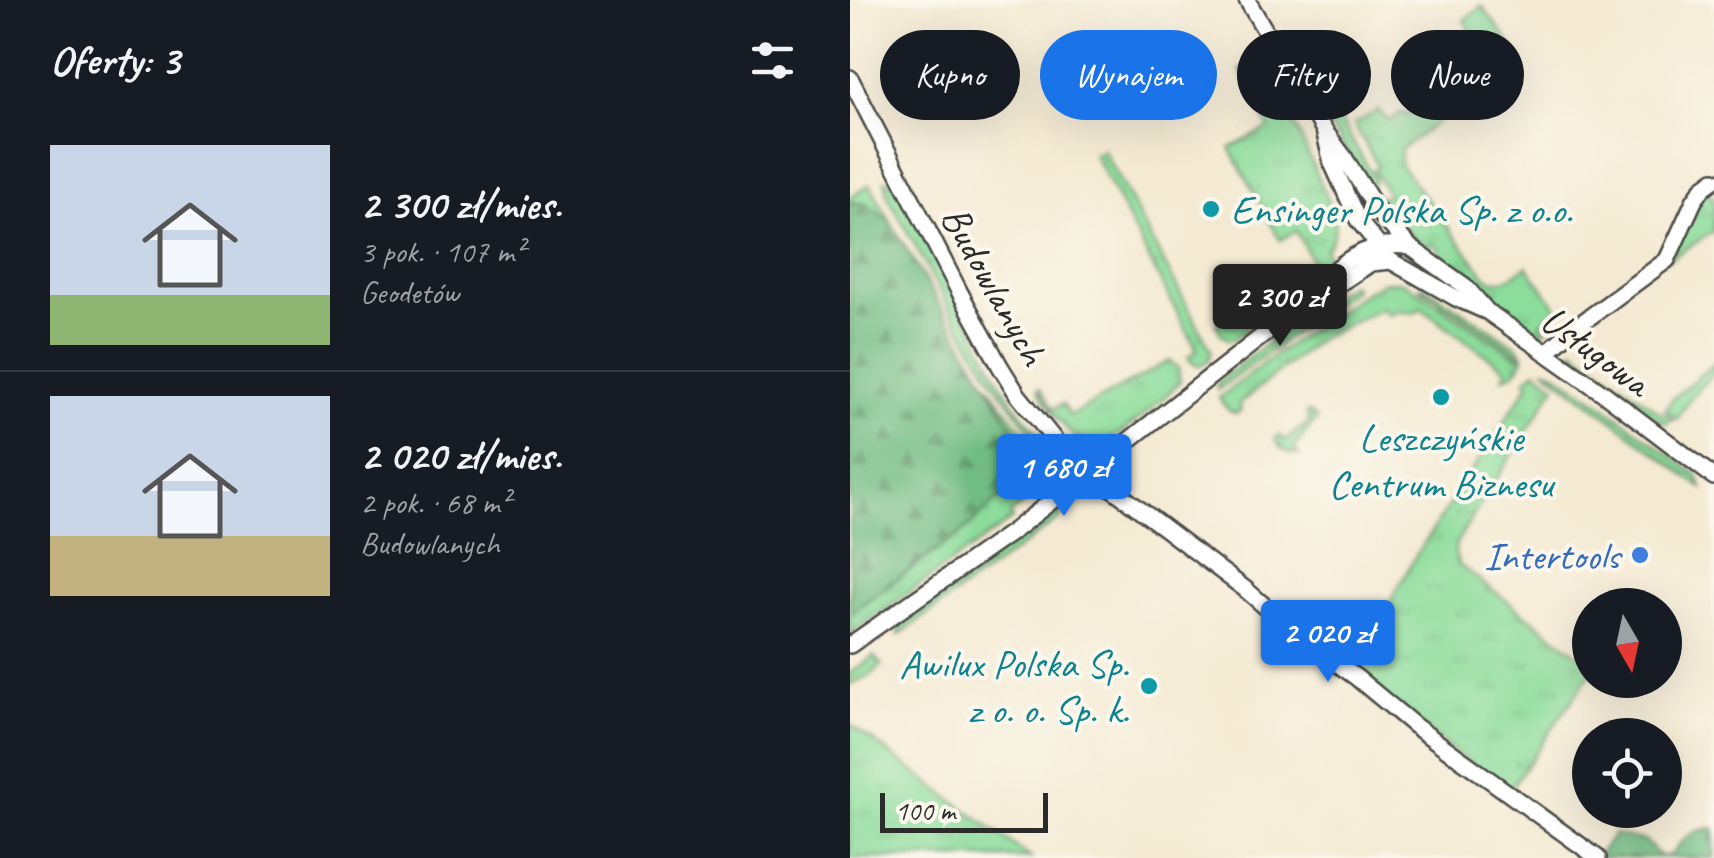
<!DOCTYPE html>
<html lang="pl">
<meta charset="utf-8">
<style>
:root{--surface:#171b24;--page:#242831;--text:#f1f3f6;--muted:#9ea1a6;--line:#363941;--accent:#1a73e8}
body{margin:0;font-family:Caveat,sans-serif;background:var(--page);color:var(--text);height:100vh;display:flex;flex-direction:column;font-size:38px;white-space:nowrap}
*{box-sizing:border-box;margin:0}
p{font-size:32px;color:var(--muted)}
.icon{flex:none;width:55px;height:55px;fill:none;stroke:currentColor;stroke-width:2;stroke-linecap:round;stroke-linejoin:round}
.map{position:relative;flex:1;overflow:hidden}
.sheet{display:flex;flex-direction:column;background:var(--surface);width:850px}
.sheet>*{flex:none}
.banner{position:absolute;left:30px;top:30px;width:682px;height:90px;display:flex;gap:20px}
.needle{width:65px;rotate:171deg}
.tools{position:absolute;left:722px;top:588px;display:grid;gap:20px}
.tools a{display:grid;place-items:center;width:110px;height:110px;border-radius:50%;background:var(--surface);box-shadow:0 10px 40px #0002;font-size:50px}
.scale{position:absolute;left:30px;bottom:25px;width:168px;box-sizing:border-box;padding-left:10px;border:5px solid #2b2b2b;border-top:0;font-size:28px;line-height:35px;white-space:nowrap;color:#2b2b2b;-webkit-text-stroke:8px #fbf7ec;paint-order:stroke}
.price{position:absolute;translate:-50% -85px;padding:0 22px;border-radius:10px;background:var(--accent);color:#fff;font-size:32px;line-height:65px;filter:drop-shadow(0 2px 5px #0008)}
.price::after{content:'';position:absolute;left:50%;top:60px;width:30px;height:22px;margin-left:-15px;background:inherit;clip-path:polygon(0 0,100% 0,50% 100%)}
.price.current{background:#222;color:#fff}
ul{padding:0;list-style:none}
li{display:flex;align-items:center;gap:30px;height:250px;padding:0 50px}
li+li{border-top:2px solid var(--line)}
li span{display:grid;place-items:center;flex:none;width:280px;height:200px;border-radius:0px;color:#555}
li>.icon{margin-inline-start:auto}
span .icon{width:120px;height:120px;fill:#fffc;stroke-width:1}
li b{font-size:42px}
h2{display:flex;justify-content:space-between;align-items:center;height:120px;padding:0 50px;font-size:42px}
.pill{padding:0 35px;border-radius:45px;background:var(--surface);box-shadow:0 10px 40px #0002;font-size:35px;line-height:90px}
.pill.current{background:var(--accent);color:#fff}
main{display:flex;flex:1;min-height:0}
.map>svg:first-child{display:block}
.grass{fill:url(#grass-tufts);stroke:#5c8463;stroke-width:2.5}
.forest{fill:url(#forest-firs);stroke:#4e7457;stroke-width:2.5}
.lines{fill:none;stroke-linecap:round;stroke-linejoin:round}
.minor-casing{stroke:#494844;stroke-width:20}
.minor{stroke:#fff;stroke-width:15}
.culture-dot{fill:#0f9aa8;stroke:#fbf7ec;stroke-width:4}
.shop-dot{fill:#3f7fe0;stroke:#fbf7ec;stroke-width:4}
.labels{text-anchor:middle;stroke-width:8;stroke-linejoin:round;paint-order:stroke}
.culture-label{font-size:40px;fill:#0d838f;stroke:#fbf7ec;text-anchor:start}
.street-label{font-size:40px;fill:#2b2b2b;stroke:#fbf7ec}
.shop-label{font-size:40px;fill:#366cbe;stroke:#fbf7ec;text-anchor:end}
</style>
<main>
<section class="sheet">
<h2>Oferty: 3<svg class="icon" aria-label="filters" viewBox="0 0 24 24"><path d="M4 7h16M4 17h16"/><circle cx="9" cy="7" r="2"/><circle cx="15" cy="17" r="2"/></svg></h2>
<ul>
<li><span style="background:linear-gradient(#c9d6e8 75%,#8fb573 0)"><svg class="icon" aria-label="home" viewBox="0 0 24 24"><path d="M3 11l9-7 9 7M6 9v11h12V9"/></svg></span><div><b>2 300 zł/mies.</b><p>3 pok. · 107 m²</p><p>Geodetów</p></div></li>
<li><span style="background:linear-gradient(#c9d6e8 70%,#c2b280 0)"><svg class="icon" aria-label="home" viewBox="0 0 24 24"><path d="M3 11l9-7 9 7M6 9v11h12V9"/></svg></span><div><b>2 020 zł/mies.</b><p>2 pok. · 68 m²</p><p>Budowlanych</p></div></li>
</ul>
</section>
<div class="map">
<svg width="864" height="858" viewBox="0 0 864 858">
<defs>
<pattern id="grass-tufts" width="24" height="20" patternUnits="userSpaceOnUse" patternTransform="scale(2.5)"><rect width="24" height="20" fill="#8cdc9b"/><path d="M3 7l-1-3M5 7V3M7 7l1-3M15 17l-1-3M17 17v-4M19 17l1-3" fill="none" stroke="#79bd86"/></pattern>
<pattern id="forest-firs" width="22" height="20" patternUnits="userSpaceOnUse" patternTransform="scale(2.5)"><rect width="22" height="20" fill="#71bc83"/><path d="M5 1l3.5 6h-7zM16 11l3.5 6h-7z" fill="#5d996b"/></pattern>
</defs>
<rect width="100%" height="100%" fill="#fbf7ec"/>
<filter id="ink" filterUnits="userSpaceOnUse"><feTurbulence type="fractalNoise" baseFrequency=".01" numOctaves="2"/><feDisplacementMap in="SourceGraphic" scale="20" xChannelSelector="R" yChannelSelector="G"/><feConvolveMatrix kernelMatrix="1 2 1 2 8 2 1 2 1" color-interpolation-filters="sRGB"/></filter>
<filter id="wash" filterUnits="userSpaceOnUse"><feTurbulence type="fractalNoise" baseFrequency=".0048" numOctaves="4" result="noise"/><feDisplacementMap in="SourceGraphic" scale="40" xChannelSelector="R" yChannelSelector="G"/><feGaussianBlur stdDeviation="2.25" result="paint"/><feColorMatrix in="noise" values="0 0 0 0 0 0 0 0 0 0 0 0 0 0 0 0 0 1.4 0 .05"/><feComposite in="paint" operator="in"/></filter>
<g filter="url(#wash)">
<rect width="100%" height="100%" fill="#f4ead3"/>
<path class="grass" d="M632 6 672 59 551 149 550 160 552 167 637 278C654 285 663 275 677 266L708 309 690 324 698 330 690 331 676 322 588 253 590 249 581 243 579 248C558 235 544 218 528 199L538 194 523 170 528 166 504 125 528 110 539 121 552 112 557 115 637 56 614 20Z
M398 60 404 65 448 131 482 210C487 226 485 238 475 250L483 262 384 339 379 340 371 334 366 324 377 318 372 309 462 261 446 231 430 240 380 148 419 128 390 70 398 65 396 61Z
M477 102 483 108 524 178 523 184 517 188 499 154 474 116 472 111Z
M253 150 361 350C360 361 357 363 347 366L342 362 338 357 347 350 244 155Z
M35 180 50 186 152 385 171 413 211 459 214 476 206 484 203 478 202 460 145 383 103 315 38 196Z
M20 184 40 221 15 204 0 203V197Z
M855 187 864 199V231L817 260Z
M549 281 557 284 673 360C667 371 664 374 653 377L657 370 570 307 564 313 551 311 538 314 533 307 469 339 389 404 391 409 388 413C379 414 374 405 369 398L427 353 515 292 534 282Z
M501 284 504 289 367 390V382L459 311Z
M572 285 668 347 674 357 570 288Z
M724 349 811 413 823 419 816 423 806 419 728 362 723 353Z
M319 361 328 368 330 381C317 396 261 448 241 445 224 443 195 405 188 389L190 388 203 409 213 404 220 416Z
M864 363V373L844 393 827 419 815 410 823 398Z
M694 368 703 371 749 402 848 476 852 488Z
M686 370 706 385 606 543 605 554 609 565 740 663V674L658 792 507 678V656L532 617 567 554 679 384 675 380Z
M138 384 197 464 194 486 160 515 163 519 0 634V613L116 529 185 465Z
M458 412 467 419 443 449 449 455C438 454 429 449 425 438L429 435 435 441 460 421 456 414Z
M210 509 212 514 206 521 49 635V628L53 621Z
M24 656 32 665 21 675 0 684V673Z
M0 724 181 858H0Z"/>
<path class="forest" d="M2 202 15 204 40 221 185 465 116 529 0 613V203Z
M864 828V858L746 857 764 834 795 841 811 857 822 854C833 837 844 829 864 828Z"/>
</g>
<g filter="url(#ink)">
<g class="lines">
<g class="minor-casing">
<path id="minor" d="M397 0 474 130 494 157 529 213 560 247 615 286 635 309
M0 78 109 291 150 366 168 395 207 443 239 471 395 589 448 635 507 678 565 726 748 858
M474 130 482 163 508 220 541 261 606 298 638 312 756 395 864 477
M458 298C486 265 515 239 560 247
M696 353 722 330 817 260 844 201 853 188 864 180
M0 645 162 532 453 304 481 289 521 263 541 261"/>
</g>
<use href="#minor" class="minor"/>
</g>
</g>
<g class="culture-dot">
<circle cx="361" cy="209" r="10"/>
<circle cx="591" cy="397" r="10"/>
<circle cx="299" cy="686" r="10"/>
</g>
<circle class="shop-dot" cx="790" cy="555" r="10"/>
<g class="labels">
<g class="culture-label">
<text x="381" y="223">Ensinger Polska Sp. z o.o.</text>
<text x="591" y="451" text-anchor="middle">Leszczyńskie<tspan x="591" dy="46">Centrum Biznesu</tspan></text>
<text x="279" y="677" text-anchor="end">Awilux Polska Sp.<tspan x="279" dy="46">z o. o. Sp. k.</tspan></text>
</g>
<g class="street-label">
<text transform="translate(145 285) rotate(61)" y="14">Budowlanych</text>
<text transform="translate(746 350) rotate(36)" y="14">Usługowa</text>
</g>
<g class="shop-label">
<text x="770" y="569">Intertools</text>
</g>
</g>
</svg>
<div class="tools">
<a><svg class="needle" viewBox="-14 -14 28 28"><path d="M0-13l5 13h-10z" fill="#e53935"/><path d="M0 13l5-13h-10z" fill="#9ea1a6"/></svg></a>
<a><svg class="icon" aria-label="locate" viewBox="0 0 24 24"><circle cx="12" cy="12" r="6"/><path d="M12 2v4M12 18v4M2 12h4M18 12h4"/></svg></a>
</div>
<div class="scale">100 m</div>
<b class="price current" style="left:430px;top:349px">2 300 zł</b>
<b class="price" style="left:214px;top:519px">1 680 zł</b>
<b class="price" style="left:478px;top:685px">2 020 zł</b>
<div class="banner">
<a class="pill">Kupno</a>
<a class="pill current">Wynajem</a>
<a class="pill">Filtry</a>
<a class="pill">Nowe</a>
</div>
</div>
</main>
